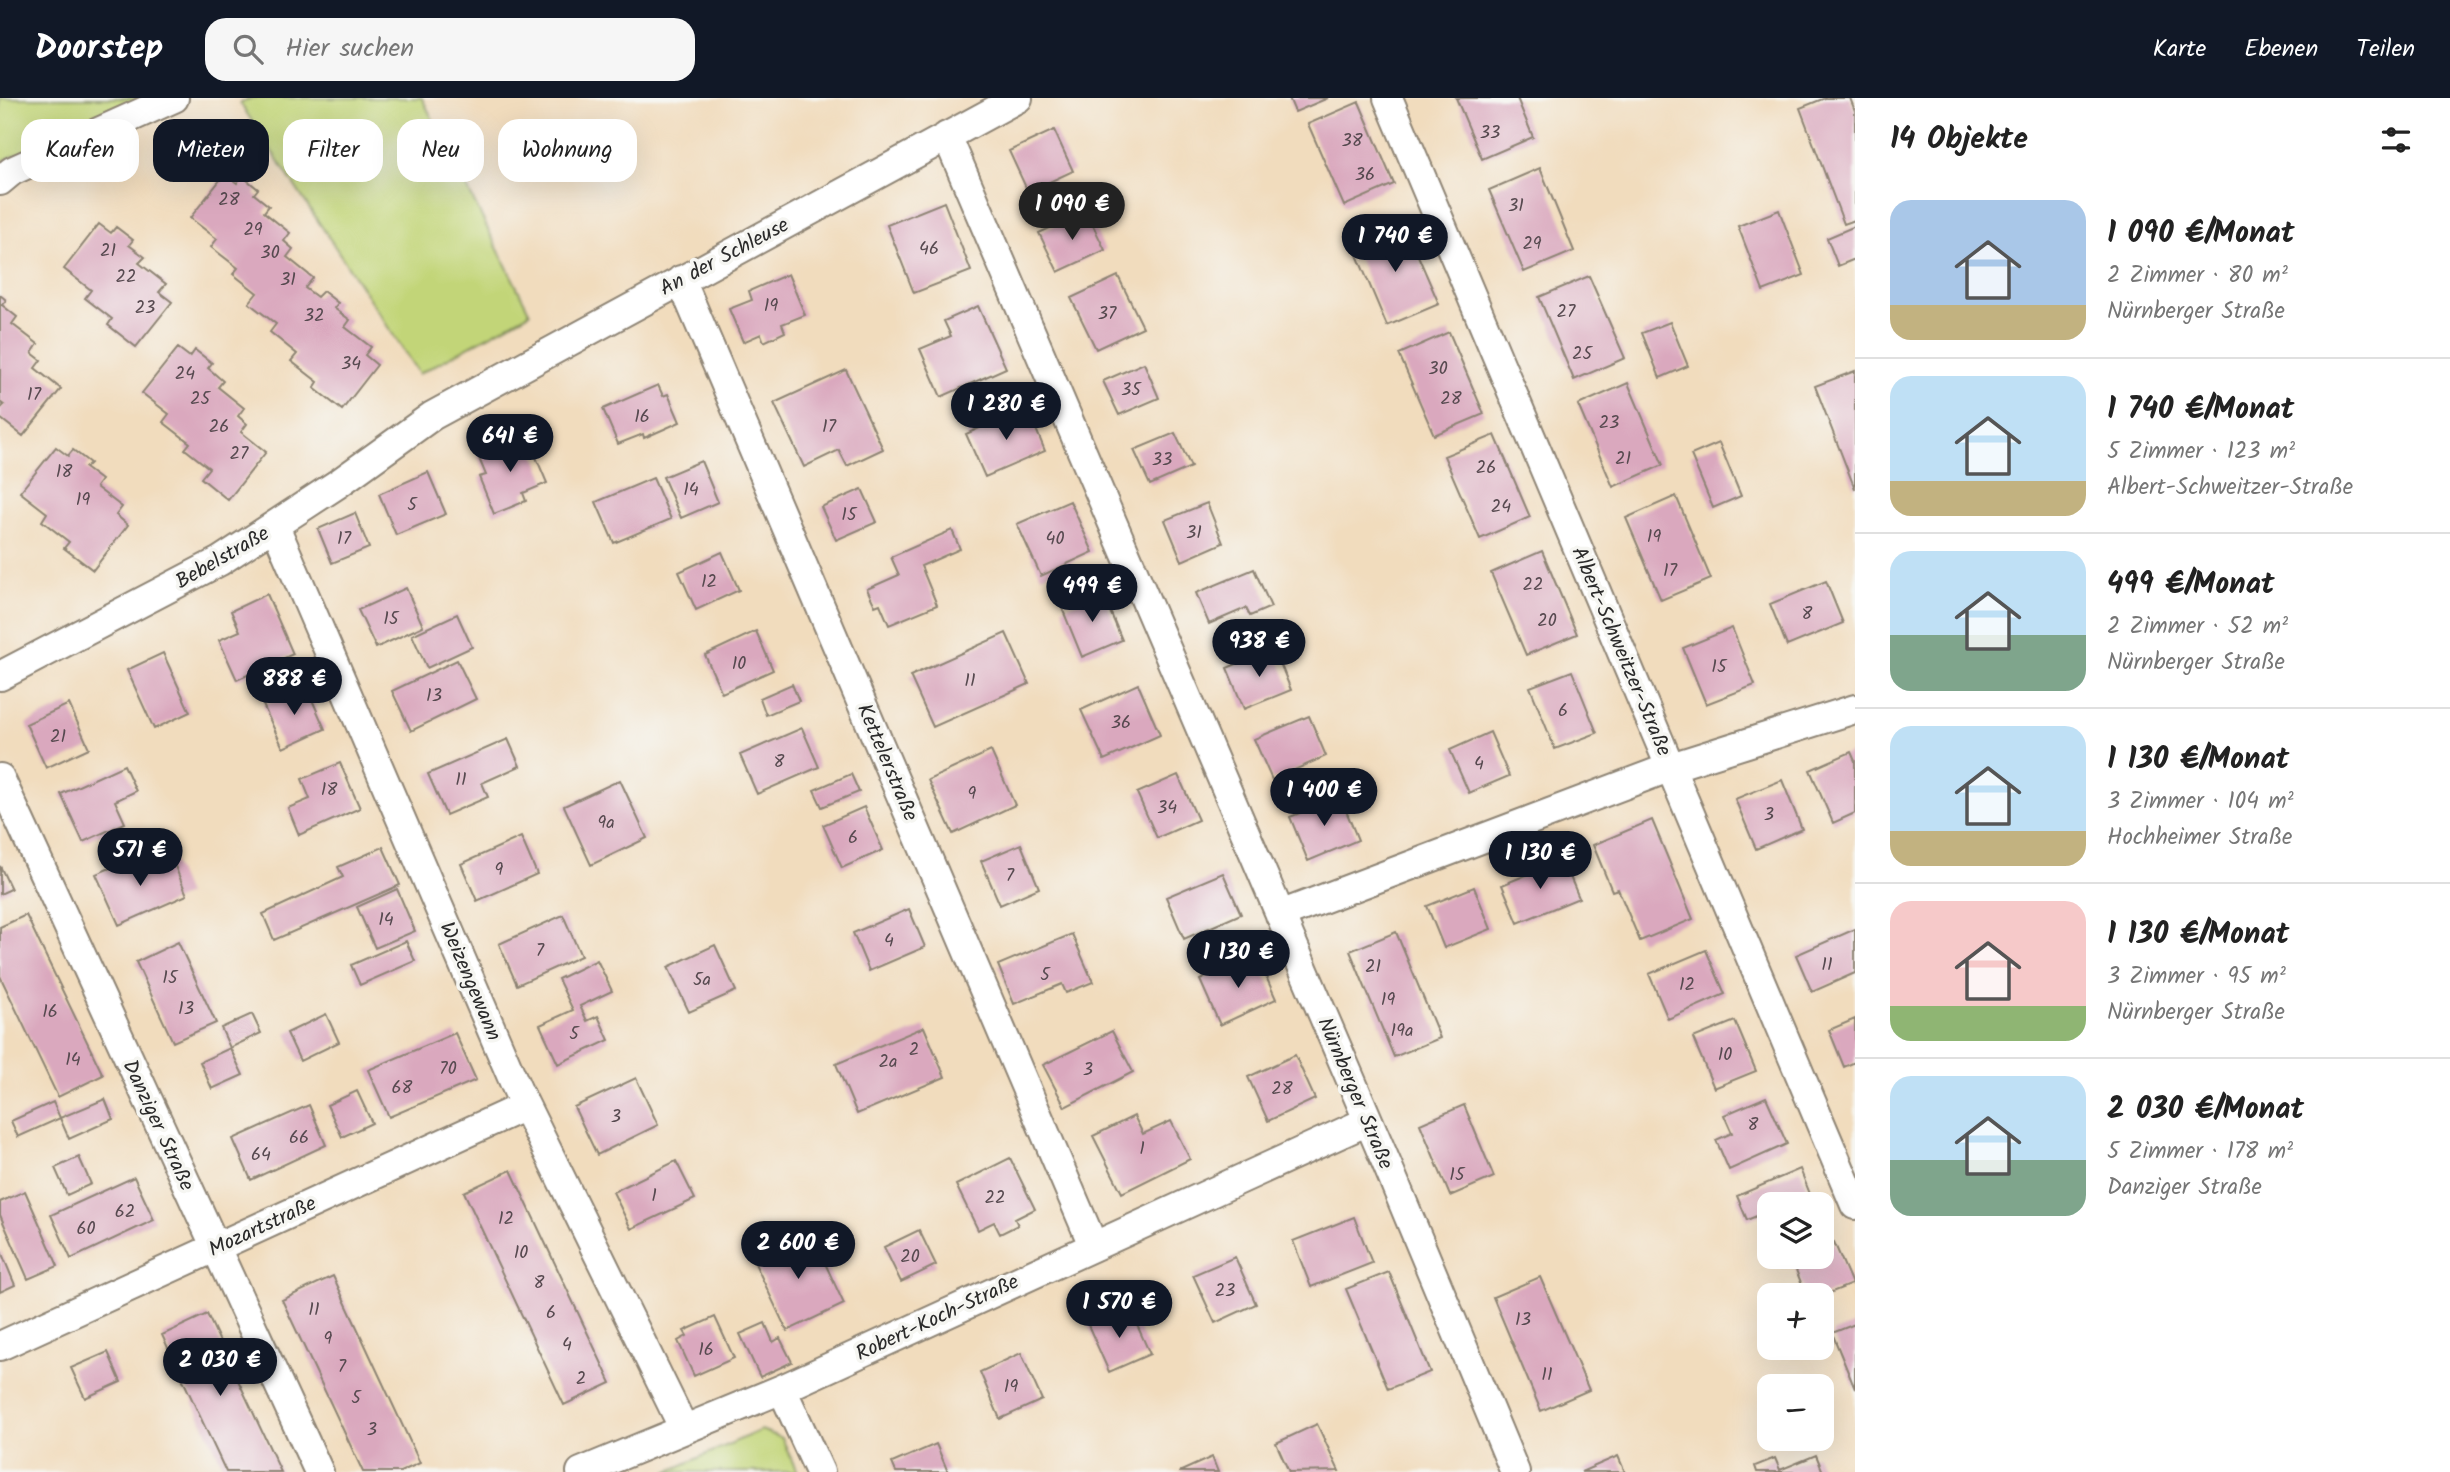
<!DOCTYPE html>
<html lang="de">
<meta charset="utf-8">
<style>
:root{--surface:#fff;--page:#f6f6f6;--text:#222;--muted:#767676;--line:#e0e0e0;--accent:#111827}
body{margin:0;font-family:Kalam,sans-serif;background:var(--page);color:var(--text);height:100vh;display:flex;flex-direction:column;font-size:26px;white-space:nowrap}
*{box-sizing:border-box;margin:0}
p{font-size:23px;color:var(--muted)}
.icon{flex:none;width:38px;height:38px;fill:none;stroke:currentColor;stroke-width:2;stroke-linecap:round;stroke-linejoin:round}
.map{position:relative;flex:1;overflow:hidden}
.sheet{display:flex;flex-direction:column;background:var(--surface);width:595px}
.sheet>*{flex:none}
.guide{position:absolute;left:21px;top:21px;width:665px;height:63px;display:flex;gap:14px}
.fabs{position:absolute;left:1757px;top:1094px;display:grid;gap:14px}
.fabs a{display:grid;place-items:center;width:77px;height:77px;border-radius:14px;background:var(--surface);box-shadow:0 7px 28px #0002;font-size:35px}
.price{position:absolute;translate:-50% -60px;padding:0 16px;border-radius:24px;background:var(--accent);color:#fff;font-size:23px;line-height:46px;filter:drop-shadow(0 2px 4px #0008)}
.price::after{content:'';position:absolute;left:50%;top:42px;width:21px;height:16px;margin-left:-10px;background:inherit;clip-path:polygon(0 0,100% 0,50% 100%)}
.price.active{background:#222;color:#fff}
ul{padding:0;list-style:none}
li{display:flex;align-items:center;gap:21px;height:175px;padding:0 35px}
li+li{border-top:2px solid var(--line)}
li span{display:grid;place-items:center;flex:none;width:196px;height:140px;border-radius:21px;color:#555}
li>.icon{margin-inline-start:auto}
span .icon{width:84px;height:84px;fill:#fffc;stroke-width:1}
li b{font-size:30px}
h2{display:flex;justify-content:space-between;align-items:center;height:84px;padding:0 35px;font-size:30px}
.tag{padding:0 24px;border-radius:21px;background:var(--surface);box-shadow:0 7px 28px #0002;font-size:24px;line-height:63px}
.tag.active{background:var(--accent);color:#fff}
header{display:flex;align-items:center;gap:42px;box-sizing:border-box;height:98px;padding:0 35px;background:var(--accent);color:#fff}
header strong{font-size:33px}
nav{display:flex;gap:38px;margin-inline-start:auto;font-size:24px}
.search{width:490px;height:63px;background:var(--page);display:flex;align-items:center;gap:18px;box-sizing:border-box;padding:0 24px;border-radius:21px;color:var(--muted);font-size:26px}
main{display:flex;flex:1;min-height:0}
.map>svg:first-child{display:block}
.green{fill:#c2d578;stroke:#768052;stroke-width:2}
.building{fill:#daa8be}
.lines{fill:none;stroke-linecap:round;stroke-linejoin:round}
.minor-casing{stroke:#8e8474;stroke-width:32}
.minor{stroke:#fff;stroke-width:28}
.labels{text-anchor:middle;stroke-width:7;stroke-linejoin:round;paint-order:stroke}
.number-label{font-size:18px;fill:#574a50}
.street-label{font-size:21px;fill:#2b2b2b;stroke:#f6f6f2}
</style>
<header>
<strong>Doorstep</strong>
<div class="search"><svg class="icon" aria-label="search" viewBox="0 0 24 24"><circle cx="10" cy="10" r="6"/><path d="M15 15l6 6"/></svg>Hier suchen</div>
<nav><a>Karte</a><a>Ebenen</a><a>Teilen</a></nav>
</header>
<main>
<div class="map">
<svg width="1855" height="1374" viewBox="0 0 1855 1374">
<rect width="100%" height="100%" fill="#f6f6f2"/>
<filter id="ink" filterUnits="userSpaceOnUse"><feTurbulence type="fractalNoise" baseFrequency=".0143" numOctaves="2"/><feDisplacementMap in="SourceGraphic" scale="14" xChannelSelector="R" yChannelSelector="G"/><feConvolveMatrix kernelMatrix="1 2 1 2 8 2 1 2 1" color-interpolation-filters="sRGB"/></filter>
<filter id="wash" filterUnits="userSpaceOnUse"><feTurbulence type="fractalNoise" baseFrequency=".00686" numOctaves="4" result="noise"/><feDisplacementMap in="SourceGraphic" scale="28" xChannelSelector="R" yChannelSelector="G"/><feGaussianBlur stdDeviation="1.57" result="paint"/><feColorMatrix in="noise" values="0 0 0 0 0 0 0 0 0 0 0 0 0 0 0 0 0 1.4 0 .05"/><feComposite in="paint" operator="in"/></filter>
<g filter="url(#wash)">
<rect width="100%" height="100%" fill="#f1dcbd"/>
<path class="green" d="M0 0H144L0 64Z
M252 0H422L530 215 419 276 240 5Z
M761 1332 782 1340 797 1374H667Z"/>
<g id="blocks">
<path class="building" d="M1289 0H1328L1295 14Z
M1456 0H1517L1533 39 1482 61Z
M1825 0H1850L1855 13V122L1844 126 1800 10Z
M1359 4 1394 86 1344 108 1308 26Z
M1054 32 1073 73 1028 94 1009 53Z
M1540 70 1574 153 1524 174 1489 92Z
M225 76 237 85 242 78 258 91 254 96 269 108 264 114 290 135 284 143 293 151 287 159 313 180 305 190 317 199 323 193 338 205 334 210 350 222 345 229 371 249 365 257 377 267 342 312 314 290 318 284 291 263 297 256 270 234 276 226 249 205 257 195 233 176 238 170 211 149 217 141 190 120Z
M944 104 971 173 914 195 887 127Z
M1779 112 1804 177 1763 193 1738 128Z
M1086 113 1105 152 1058 174 1039 135Z
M1403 123 1439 206 1387 228 1352 145Z
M99 126 111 135 116 129 133 142 129 147 145 159 139 165 166 186 159 194 172 204 136 249 108 227 112 221 85 200 91 192 64 171Z
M1855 128V161L1838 168 1827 140Z
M788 176 805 217 782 226 785 234 764 244 761 236 743 244 729 211 752 202 749 193Z
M1118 178 1143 229 1096 251 1071 200Z
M1589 178 1625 260 1574 282 1539 199Z
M0 197 6 202 2 207 17 219 12 226 38 246 32 255 41 262 35 270 61 291 23 338 0 320V311L4 307 0 304Z
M978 208 1006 270 941 299 920 251 951 238 944 223Z
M1670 224 1688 268 1660 280 1642 235Z
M1449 234 1484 316 1434 337 1399 256Z
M178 250 190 259 195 252 212 265 208 270 223 283 218 289 244 310 238 318 247 326 241 334 266 354 228 402 201 380 209 370 185 351 190 345 163 324 169 316 142 295Z
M1144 265 1159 300 1119 317 1103 283Z
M846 272 883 351 847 368 839 352 804 369 774 305Z
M1855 273V391L1815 288Z
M1628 285 1663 367 1613 389 1578 307Z
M658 287 663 298 668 296 680 324 644 340 643 336 618 346 603 311Z
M1027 309 1045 353 985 379 966 336Z
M1175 335 1191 369 1150 387 1134 352Z
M1495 337 1530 419 1480 441 1444 358Z
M527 338 547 385 523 395 526 403 494 416 479 379 486 377 478 358Z
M1719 345 1741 398 1713 410 1691 357Z
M56 349 68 358 73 352 90 365 85 370 101 382 96 389 122 409 116 417 128 427 93 472 64 450 69 444 42 423 47 415 20 394Z
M701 363 718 404 681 420 663 379Z
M428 374 446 416 396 437 379 396Z
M653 380 671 421 614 445 596 404Z
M862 391 877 424 836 442 821 409Z
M1676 398 1711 481 1661 502 1626 420Z
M1070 403 1093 454 1041 478 1017 426Z
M1207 405 1223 445 1182 463 1165 422Z
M355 415 369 450 332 465 318 431Z
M952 432 960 451 921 468 937 507 889 527 880 506 875 508 867 491 899 477 891 459Z
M1542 453 1577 536 1526 557 1491 475Z
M722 454 739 492 696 512 679 474Z
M1254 471 1271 509 1250 518 1246 510 1209 526 1196 495Z
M1826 483 1843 525 1787 548 1770 506Z
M406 490 423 528 376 550 358 512Z
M1102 494 1122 542 1082 559 1062 510Z
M267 496 293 556 237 582 219 542 240 533 231 513Z
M457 516 472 549 427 570 412 537Z
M1732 530 1755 587 1706 606 1683 550Z
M756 533 773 572 722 595 705 557Z
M1006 535 1029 586 933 629 910 578Z
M1274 550 1291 592 1244 611 1227 570Z
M163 555 190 614 154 631 127 572Z
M457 562 476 601 411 633 392 593Z
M1572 573 1597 635 1555 651 1530 589Z
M792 586 799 603 766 617 760 600Z
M1138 586 1160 637 1104 662 1081 612Z
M306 588 325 631 283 650 263 607Z
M69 606 89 650 46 670 26 626Z
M1309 618 1326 658 1272 682 1254 641Z
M802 630 819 669 757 696 740 657Z
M1490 634 1509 678 1469 695 1450 652Z
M508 641 520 668 482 685 488 699 446 717 428 676Z
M991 653 1015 707 953 736 928 682Z
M1851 654 1855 663V715L1833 725 1810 672Z
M340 665 360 710 299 737 288 710 310 701 302 681Z
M124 667 136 693 115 703 125 725 83 744 61 696Z
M851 676 859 694 822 709 814 692Z
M1178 677 1198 722 1157 740 1137 695Z
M620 682 647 740 591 767 564 708Z
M1782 682 1802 731 1756 751 1735 701Z
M1340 698 1358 742 1308 763 1290 719Z
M864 709 883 752 842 770 823 727Z
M1652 722 1693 821 1640 843 1618 791 1612 793 1593 747Z
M521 739 537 776 477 803 461 766Z
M1021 746 1039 790 1000 807 981 763Z
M383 749 400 787 274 842 263 816 343 779 338 769Z
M138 758 145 773 172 761 187 797 119 827 96 776Z
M1563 762 1579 800 1518 825 1502 787Z
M0 768 11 791 0 796Z
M1223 775 1241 816 1184 841 1166 799Z
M1474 789 1491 831 1444 850 1427 808Z
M397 791 415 833 375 850 357 809Z
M909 811 925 849 869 873 853 835Z
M26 817 103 977 58 999 0 878V829Z
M563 817 581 858 517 887 499 846Z
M1855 831V875L1812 894 1796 857Z
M1396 834 1440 940 1394 959 1350 853Z
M1072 836 1093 884 1066 895 1062 886 1014 906 998 867Z
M406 843 415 863 360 887 351 867Z
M178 844 216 925 173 944 136 864Z
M715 847 736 893 689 914 668 869Z
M1706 852 1725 896 1668 921 1649 876Z
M1256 856 1276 901 1220 927 1200 882Z
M597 862 612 893 580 908 587 923 598 918 609 942 558 966 540 927 573 912 558 881Z
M252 916 261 935 230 950 221 930Z
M326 916 339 944 300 963 287 935Z
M1855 921V964L1844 969 1829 932Z
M1735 923 1756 973 1714 990 1693 940Z
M924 929 945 979 857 1016 836 966Z
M1112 933 1133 974 1065 1009 1043 967Z
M455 935 476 982 389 1019 368 972Z
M230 950 243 977 212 991 200 964Z
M1295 957 1315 1001 1268 1023 1248 979Z
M636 980 658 1027 597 1057 574 1009Z
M357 993 372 1025 342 1039 327 1007Z
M1766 999 1787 1046 1729 1072 1716 1042 1732 1035 1724 1017Z
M105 1001 113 1021 69 1041 60 1020 18 1039 11 1023 53 1004 60 1020Z
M309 1007 326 1047 251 1082 233 1041Z
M1464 1007 1494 1079 1450 1098 1420 1026Z
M1134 1018 1143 1036 1171 1023 1190 1061 1122 1095 1093 1038Z
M79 1059 91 1086 67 1097 55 1070Z
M1010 1060 1035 1111 1015 1121 1018 1127 1000 1136 994 1124 978 1132 956 1087Z
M676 1063 695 1101 631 1131 613 1094Z
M1800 1071 1814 1106H1769V1113L1747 1122 1737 1098Z
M511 1072 611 1285 564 1307 464 1094Z
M134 1079 154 1122 71 1161 51 1117Z
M25 1093 58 1168 28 1181 0 1117V1104Z
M1354 1119 1372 1165 1311 1189 1293 1143Z
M919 1132 936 1167 901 1184 884 1149Z
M810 1133 844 1206 787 1233 752 1159Z
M1834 1144 1852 1186 1822 1198 1806 1197 1792 1162 1799 1158H1822V1149Z
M0 1151 15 1187 0 1194Z
M1235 1159 1256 1206 1215 1225 1193 1177Z
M1389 1174 1430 1274 1388 1291 1346 1191Z
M333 1178 420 1365 400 1374H363L282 1202Z
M1540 1179 1589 1292 1541 1313 1493 1199Z
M1129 1209 1150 1256 1109 1274 1088 1227Z
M207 1216 281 1374H226L162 1237Z
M715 1219 734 1260 694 1278 678 1243 687 1238 684 1233Z
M765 1225 773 1244 780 1240 792 1264 760 1279 740 1236Z
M1855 1226V1291L1832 1235Z
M108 1254 121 1284 85 1300 71 1270Z
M1021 1255 1042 1302 1000 1321 980 1274Z
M1317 1326 1339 1373 1289 1374 1276 1345Z
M936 1346 948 1374H896L892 1365Z
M1816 1357 1823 1374H1757L1755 1368 1775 1360 1780 1372Z
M1618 1358 1625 1374H1581Z
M1212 1359 1218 1374H1179Z"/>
</g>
</g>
<g filter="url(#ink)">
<use href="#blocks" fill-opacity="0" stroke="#8e8474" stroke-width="2"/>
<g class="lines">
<g class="minor-casing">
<path id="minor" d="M1388 0 1855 1107
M947 38 1386 1064 1515 1374
M0 83 12 73 174 0
M681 182 1093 1147
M275 428 517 991 684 1331
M0 578 220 463 339 385 432 318 1018 0
M0 680 319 1374
M1280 817 1671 669 1855 611
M0 1248 525 1008
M782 1291 820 1374
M581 1374 782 1291 1368 1023"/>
</g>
<use href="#minor" class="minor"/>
</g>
</g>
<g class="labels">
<g class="number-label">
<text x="1490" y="40">33</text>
<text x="1352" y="48">38</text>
<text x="1365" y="82">36</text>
<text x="229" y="107">28</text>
<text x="1516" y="113">31</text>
<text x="253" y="137">29</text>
<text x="1532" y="151">29</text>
<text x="929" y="156">46</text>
<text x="108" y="158">21</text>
<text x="270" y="160">30</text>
<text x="126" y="184">22</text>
<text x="288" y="187">31</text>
<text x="771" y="213">19</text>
<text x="145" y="215">23</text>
<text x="1566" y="219">27</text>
<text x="1107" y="221">37</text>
<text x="314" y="223">32</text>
<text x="1582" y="261">25</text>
<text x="351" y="271">34</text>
<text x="1438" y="276">30</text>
<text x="185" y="281">24</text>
<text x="1131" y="297">35</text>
<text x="34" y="302">17</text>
<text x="200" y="306">25</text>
<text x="1451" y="306">28</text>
<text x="642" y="324">16</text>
<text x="1609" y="330">23</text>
<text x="219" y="334">26</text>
<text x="829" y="334">17</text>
<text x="239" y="361">27</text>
<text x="1623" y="366">21</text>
<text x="1162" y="367">33</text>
<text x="1486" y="375">26</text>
<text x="64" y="379">18</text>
<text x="691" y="397">14</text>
<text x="83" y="407">19</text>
<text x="412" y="412">5</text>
<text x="1501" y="414">24</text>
<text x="849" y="422">15</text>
<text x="1194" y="440">31</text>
<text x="1654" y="444">19</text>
<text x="344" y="446">17</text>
<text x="1055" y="446">40</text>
<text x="1670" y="478">17</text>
<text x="709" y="489">12</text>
<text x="1533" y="492">22</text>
<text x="1807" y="521">8</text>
<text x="391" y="526">15</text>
<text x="1547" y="528">20</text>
<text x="739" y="571">10</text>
<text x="1719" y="574">15</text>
<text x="970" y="588">11</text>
<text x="434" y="603">13</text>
<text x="1563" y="618">6</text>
<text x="1121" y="630">36</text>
<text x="58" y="644">21</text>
<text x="779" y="669">8</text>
<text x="1479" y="671">4</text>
<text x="461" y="687">11</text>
<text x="329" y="697">18</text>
<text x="972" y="701">9</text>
<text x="1167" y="715">34</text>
<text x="1769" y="722">3</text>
<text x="606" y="730">9a</text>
<text x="853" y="745">6</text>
<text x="499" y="777">9</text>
<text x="1010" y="783">7</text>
<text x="386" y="827">14</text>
<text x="889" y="848">4</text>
<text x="540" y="858">7</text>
<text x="1827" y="872">11</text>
<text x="1373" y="874">21</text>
<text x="1045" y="882">5</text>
<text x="170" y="885">15</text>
<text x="702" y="887">5a</text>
<text x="1687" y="892">12</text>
<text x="1388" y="907">19</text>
<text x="186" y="916">13</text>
<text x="50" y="919">16</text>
<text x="1402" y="938">19a</text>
<text x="574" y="941">5</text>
<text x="914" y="957">2</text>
<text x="1725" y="962">10</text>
<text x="73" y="967">14</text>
<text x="888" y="969">2a</text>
<text x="448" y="976">70</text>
<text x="1088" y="977">3</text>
<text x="402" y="995">68</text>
<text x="1282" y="996">28</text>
<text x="616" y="1024">3</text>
<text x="1753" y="1032">8</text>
<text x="299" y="1045">66</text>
<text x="1142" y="1056">1</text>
<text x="261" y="1062">64</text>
<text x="1457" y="1082">15</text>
<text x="654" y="1103">1</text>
<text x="995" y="1105">22</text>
<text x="125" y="1119">62</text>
<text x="506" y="1126">12</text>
<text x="86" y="1136">60</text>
<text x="521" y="1160">10</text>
<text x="910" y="1164">20</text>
<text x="539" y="1190">8</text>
<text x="1225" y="1198">23</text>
<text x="314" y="1217">11</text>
<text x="551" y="1220">6</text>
<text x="1523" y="1227">13</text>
<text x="328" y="1246">9</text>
<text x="567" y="1252">4</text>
<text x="706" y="1257">16</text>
<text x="342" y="1274">7</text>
<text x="1547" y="1282">11</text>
<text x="581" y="1286">2</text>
<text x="1011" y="1294">19</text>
<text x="356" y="1305">5</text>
<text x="372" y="1337">3</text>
</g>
<g class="street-label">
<text transform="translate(724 158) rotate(-28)" y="7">An der Schleuse</text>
<text transform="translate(222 459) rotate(-30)" y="7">Bebelstraße</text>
<text transform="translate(1622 553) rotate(67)" y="7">Albert-Schweitzer-Straße</text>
<text transform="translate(888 664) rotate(67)" y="7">Kettelerstraße</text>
<text transform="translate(471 883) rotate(67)" y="7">Weizengewann</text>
<text transform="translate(1356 995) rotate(67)" y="7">Nürnberger Straße</text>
<text transform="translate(159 1027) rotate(65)" y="7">Danziger Straße</text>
<text transform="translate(262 1128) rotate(-25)" y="7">Mozartstraße</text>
<text transform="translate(937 1219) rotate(-25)" y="7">Robert-Koch-Straße</text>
</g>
</g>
</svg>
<div class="fabs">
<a><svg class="icon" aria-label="layers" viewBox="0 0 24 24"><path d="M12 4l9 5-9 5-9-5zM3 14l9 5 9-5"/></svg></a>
<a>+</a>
<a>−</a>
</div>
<b class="price active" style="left:1072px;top:144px">1 090 €</b>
<b class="price" style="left:1395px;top:176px">1 740 €</b>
<b class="price" style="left:1006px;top:344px">1 280 €</b>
<b class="price" style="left:510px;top:376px">641 €</b>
<b class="price" style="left:1092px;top:526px">499 €</b>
<b class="price" style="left:1259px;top:581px">938 €</b>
<b class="price" style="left:294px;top:619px">888 €</b>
<b class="price" style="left:1324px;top:730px">1 400 €</b>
<b class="price" style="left:140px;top:790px">571 €</b>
<b class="price" style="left:1540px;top:793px">1 130 €</b>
<b class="price" style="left:1238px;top:892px">1 130 €</b>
<b class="price" style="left:798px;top:1183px">2 600 €</b>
<b class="price" style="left:1119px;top:1242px">1 570 €</b>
<b class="price" style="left:220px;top:1300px">2 030 €</b>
<div class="guide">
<a class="tag">Kaufen</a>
<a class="tag active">Mieten</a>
<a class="tag">Filter</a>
<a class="tag">Neu</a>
<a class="tag">Wohnung</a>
</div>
</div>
<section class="sheet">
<h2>14 Objekte<svg class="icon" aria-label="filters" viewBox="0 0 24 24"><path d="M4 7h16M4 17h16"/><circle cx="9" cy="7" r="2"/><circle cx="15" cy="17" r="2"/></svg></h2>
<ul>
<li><span style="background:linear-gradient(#a9c7e8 75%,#c2b280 0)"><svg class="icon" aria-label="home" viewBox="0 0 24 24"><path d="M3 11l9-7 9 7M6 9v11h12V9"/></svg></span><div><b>1 090 €/Monat</b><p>2 Zimmer · 80 m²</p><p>Nürnberger Straße</p></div></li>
<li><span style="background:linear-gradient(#bfe0f5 75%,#c2b280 0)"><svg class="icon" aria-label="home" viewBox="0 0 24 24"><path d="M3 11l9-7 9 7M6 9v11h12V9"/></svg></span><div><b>1 740 €/Monat</b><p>5 Zimmer · 123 m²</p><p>Albert-Schweitzer-Straße</p></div></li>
<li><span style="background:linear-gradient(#bfe0f5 60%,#7fa58c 0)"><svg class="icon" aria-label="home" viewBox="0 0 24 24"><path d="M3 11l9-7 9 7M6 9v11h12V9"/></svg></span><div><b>499 €/Monat</b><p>2 Zimmer · 52 m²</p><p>Nürnberger Straße</p></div></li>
<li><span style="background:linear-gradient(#bfe0f5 75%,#c2b280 0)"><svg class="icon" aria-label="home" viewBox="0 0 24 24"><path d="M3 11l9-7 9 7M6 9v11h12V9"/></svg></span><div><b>1 130 €/Monat</b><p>3 Zimmer · 104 m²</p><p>Hochheimer Straße</p></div></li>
<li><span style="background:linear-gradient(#f6c9c9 75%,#8fb573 0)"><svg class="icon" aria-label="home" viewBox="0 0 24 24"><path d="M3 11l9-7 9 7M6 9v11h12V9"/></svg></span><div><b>1 130 €/Monat</b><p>3 Zimmer · 95 m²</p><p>Nürnberger Straße</p></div></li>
<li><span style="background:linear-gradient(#bfe0f5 60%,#7fa58c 0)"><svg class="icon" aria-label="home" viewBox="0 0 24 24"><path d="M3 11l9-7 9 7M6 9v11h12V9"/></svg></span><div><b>2 030 €/Monat</b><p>5 Zimmer · 178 m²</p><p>Danziger Straße</p></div></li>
</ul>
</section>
</main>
